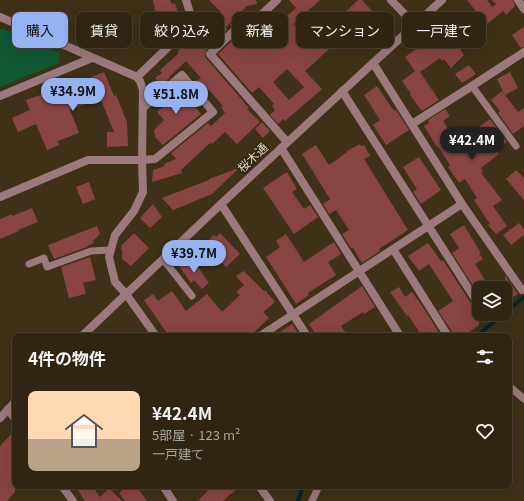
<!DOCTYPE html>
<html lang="ja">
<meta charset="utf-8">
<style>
:root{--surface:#2f2512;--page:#372d1b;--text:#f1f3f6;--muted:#a7a59f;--line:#4a4232;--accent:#95b2f1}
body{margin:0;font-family:Georgia,"Noto Sans JP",serif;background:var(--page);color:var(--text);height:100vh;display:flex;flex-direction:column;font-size:15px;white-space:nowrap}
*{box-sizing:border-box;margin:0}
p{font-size:13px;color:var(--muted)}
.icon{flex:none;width:22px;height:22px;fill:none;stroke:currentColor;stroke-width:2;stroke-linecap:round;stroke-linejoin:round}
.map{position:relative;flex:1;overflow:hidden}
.panel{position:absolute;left:12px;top:333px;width:500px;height:156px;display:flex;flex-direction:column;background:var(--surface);border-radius:8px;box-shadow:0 4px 16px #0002,0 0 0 1px var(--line)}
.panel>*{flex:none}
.guide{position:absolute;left:12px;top:12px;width:500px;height:36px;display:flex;gap:8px}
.tools{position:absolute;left:472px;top:281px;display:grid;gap:8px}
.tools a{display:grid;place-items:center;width:40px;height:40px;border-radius:8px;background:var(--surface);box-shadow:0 4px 16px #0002,0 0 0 1px var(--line);font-size:20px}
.price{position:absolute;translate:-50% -34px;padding:0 9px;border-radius:14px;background:var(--accent);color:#111;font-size:13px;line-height:26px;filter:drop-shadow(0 1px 2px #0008)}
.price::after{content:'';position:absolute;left:50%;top:24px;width:12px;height:9px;margin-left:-6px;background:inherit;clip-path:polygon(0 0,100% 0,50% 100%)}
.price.selected{background:#222;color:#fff}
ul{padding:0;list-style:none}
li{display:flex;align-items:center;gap:12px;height:100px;padding:0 16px}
li span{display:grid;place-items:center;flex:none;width:112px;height:80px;border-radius:8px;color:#555}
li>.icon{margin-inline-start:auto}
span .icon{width:48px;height:48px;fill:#fffc;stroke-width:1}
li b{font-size:17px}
h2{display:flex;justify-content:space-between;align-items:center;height:48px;padding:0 16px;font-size:17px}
.tag{padding:0 14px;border-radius:8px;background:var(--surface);box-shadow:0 4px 16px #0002,0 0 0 1px var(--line);font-size:14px;line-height:36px}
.tag.selected{background:var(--accent);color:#111}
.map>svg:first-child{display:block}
.green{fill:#105734}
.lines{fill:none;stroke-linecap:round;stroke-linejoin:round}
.stream{stroke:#06272a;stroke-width:4}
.building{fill:#894444;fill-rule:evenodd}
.service{stroke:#9b797d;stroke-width:7}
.minor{stroke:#9b797d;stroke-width:8}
.tertiary{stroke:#9b797d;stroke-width:8}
.labels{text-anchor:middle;stroke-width:3;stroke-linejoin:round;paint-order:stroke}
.street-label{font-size:12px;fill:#dcd4c5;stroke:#34270e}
</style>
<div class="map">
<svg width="524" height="501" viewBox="0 0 524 501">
<rect width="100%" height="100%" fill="#3f3118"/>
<path class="green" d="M3 29 60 53 59 63 0 87V30Z"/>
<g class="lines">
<path class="stream" d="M505 312 524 297
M477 336 503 314
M298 501 303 486"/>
</g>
<path class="building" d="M153 0H170L172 4 175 3 178 13 174 15 176 23 159 27Z
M209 0H256L257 4 247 6 226 27 227 30 206 50 205 55 206 58 243 101 249 108 247 109 260 122 237 144 225 132 212 144 211 142 181 170 182 173 152 182 153 170 165 166 164 164 176 159 171 153 208 123 211 126 225 113 221 107 223 106 209 90 205 94 195 82 201 78 186 61 169 77 170 78 161 85 155 78 162 73 160 70 179 53 177 52 192 38H191L221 12Z
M289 0H320L293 24 315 47 340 25 336 21 358 0H362L375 14 352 37 347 33 305 71 322 89 285 121 283 119 278 124 270 115 275 110 272 106 274 104 259 87 252 93 218 54 235 38 238 42 243 38 248 44 265 28 269 32 296 8ZM287 69 304 87 289 100 273 82Z
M467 0H487L492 7 496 4 492 0H513L515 6 506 15 503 11 477 32 472 26 481 18Z
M452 24 460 34 454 40 464 55 451 68 444 59 442 61 440 58 420 72 439 100 422 111 410 95 411 94 402 81 415 71 405 57 418 48 419 50Z
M524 27V47L521 48 512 35Z
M469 65 476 74 462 83 455 74Z
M104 72 114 96 116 95 127 122 128 146 107 147V132H114L101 100 98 101 97 100 70 110 79 133 58 141 59 145 47 150 36 124 18 132 12 118 30 110 26 100 58 89 59 90Z
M510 72 518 88 505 95 497 79Z
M177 86 183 93 187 90 197 101 193 104 201 114 163 145 155 137 154 130 164 120 157 112 172 98 169 94Z
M377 86 394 111 396 110 409 130 386 145 373 125 380 120 364 95Z
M502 91 518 112 524 108V126L513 134 498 113 500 111 491 100Z
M445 109 450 116 443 121 455 141 463 136 464 138 490 119 507 142 496 151 499 154 481 168 483 172 481 173 502 200 493 206 507 226 496 234 488 225 490 224 474 200 477 198 465 179 459 183 448 167 450 165 438 146 437 147 424 126 429 123 428 120Z
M262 122 270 131 263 138 255 129Z
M360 144 361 146 364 145 370 156 364 159 408 230 379 249 380 251 362 263 353 248H351L342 234 349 230 336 210 329 214 323 204 330 199 302 154 316 145 329 165 347 152V151Z
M419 157 441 190 421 204 413 192 417 189 403 167Z
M239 168 212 194 173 210 162 198 209 180V179Z
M516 170 524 178V200L506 179Z
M287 172 297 189 292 192 304 209 310 205 318 217 294 234 263 188Z
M89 182 95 199 83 204 76 187Z
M153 204 162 217 150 228 140 218Z
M32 208 38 222 18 230 19 231 0 239V219L12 214V216Z
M519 223 524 229V235L511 245 503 235Z
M464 225 481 253 479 254 483 259 475 264 490 288H479V295L452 253 459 248 450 234Z
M97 226 100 234 93 241 94 243 87 246V247L54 259 48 245Z
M134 233 149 248 131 266 122 259V254L123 253 122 251 121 246Z
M220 233 240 254 226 267 204 244 214 235 216 237Z
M286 234 304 262 334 242 341 254 328 262 336 275 308 293 309 295 296 304 266 257 280 247 276 241Z
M428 243 441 261 443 260 474 308 479 310V325L463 336H453V333L438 311 453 301 429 264 419 271 408 256Z
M90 257 96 280 83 283 86 294 69 298 61 267Z
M189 260 193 265 195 263 209 283 202 289 194 280 191 283 179 266Z
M244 271 264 291 265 290 275 302 263 312 269 318 250 336H169L144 300 153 294 158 301 172 291 186 311 207 294 222 312 240 295 236 292 244 285 236 276Z
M505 275 518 294 510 299 505 293Z
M362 286 375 307 364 314 363 312 341 326 348 336H317L309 324Z
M399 287 405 297 412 292 423 307 441 336H422L408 315 407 316 390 292Z
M292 324 300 336H274Z
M15 430V492L7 501H0V446Z
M75 486H92L100 497 109 488 122 501H85Z
M128 486H136L147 501H125L119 493Z
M212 486H240L223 501H198Z"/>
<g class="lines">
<path class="service" d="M472 86 516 146
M163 259 192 296
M29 264 44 258 47 267 91 251 111 250
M509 386 524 399
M312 501 319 486"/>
<path class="minor" d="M277 0 262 14 240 25 210 54 287 142
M391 0 415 25
M518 0 524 9
M0 17 137 77 140 81 143 90 142 160 143 192 134 211 115 235 109 257 115 282 126 294 156 336
M373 63 462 204 522 290
M137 77 193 23 186 0
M342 91 479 305
M0 96 92 58
M412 124 472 86 524 52
M281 148 400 336
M0 197 88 160H142L155 159 213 112 182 75 143 108
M221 204 307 336
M393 249 448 336
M260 336 462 204
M8 409 15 419
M62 486 73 501
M163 486 173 501
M259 486 270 501"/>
<path class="tertiary" d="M82 336 221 204 373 63 442 0
M0 418 15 402"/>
</g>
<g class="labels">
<g class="street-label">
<text transform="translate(253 158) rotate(-43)" y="4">桜木通</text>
</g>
</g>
</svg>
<div class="tools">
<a><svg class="icon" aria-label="layers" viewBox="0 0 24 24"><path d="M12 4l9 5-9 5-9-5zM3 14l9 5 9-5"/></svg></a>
</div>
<b class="price" style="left:73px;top:112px">¥34.9M</b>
<b class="price" style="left:176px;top:115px">¥51.8M</b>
<b class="price selected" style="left:472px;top:161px">¥42.4M</b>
<b class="price" style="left:194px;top:274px">¥39.7M</b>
<div class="guide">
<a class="tag selected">購入</a>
<a class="tag">賃貸</a>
<a class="tag">絞り込み</a>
<a class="tag">新着</a>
<a class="tag">マンション</a>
<a class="tag">一戸建て</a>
</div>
<section class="panel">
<h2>4件の物件<svg class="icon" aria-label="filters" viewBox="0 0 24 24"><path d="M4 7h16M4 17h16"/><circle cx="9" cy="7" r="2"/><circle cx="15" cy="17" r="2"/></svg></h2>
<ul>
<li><span style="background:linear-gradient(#ffd9b3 60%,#b9a48a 0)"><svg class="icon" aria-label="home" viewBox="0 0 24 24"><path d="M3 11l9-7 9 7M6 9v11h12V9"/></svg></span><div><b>¥42.4M</b><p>5部屋 · 123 m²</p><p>一戸建て</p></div><svg class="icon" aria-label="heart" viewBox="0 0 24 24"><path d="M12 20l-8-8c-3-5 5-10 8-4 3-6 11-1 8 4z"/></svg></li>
</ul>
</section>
</div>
